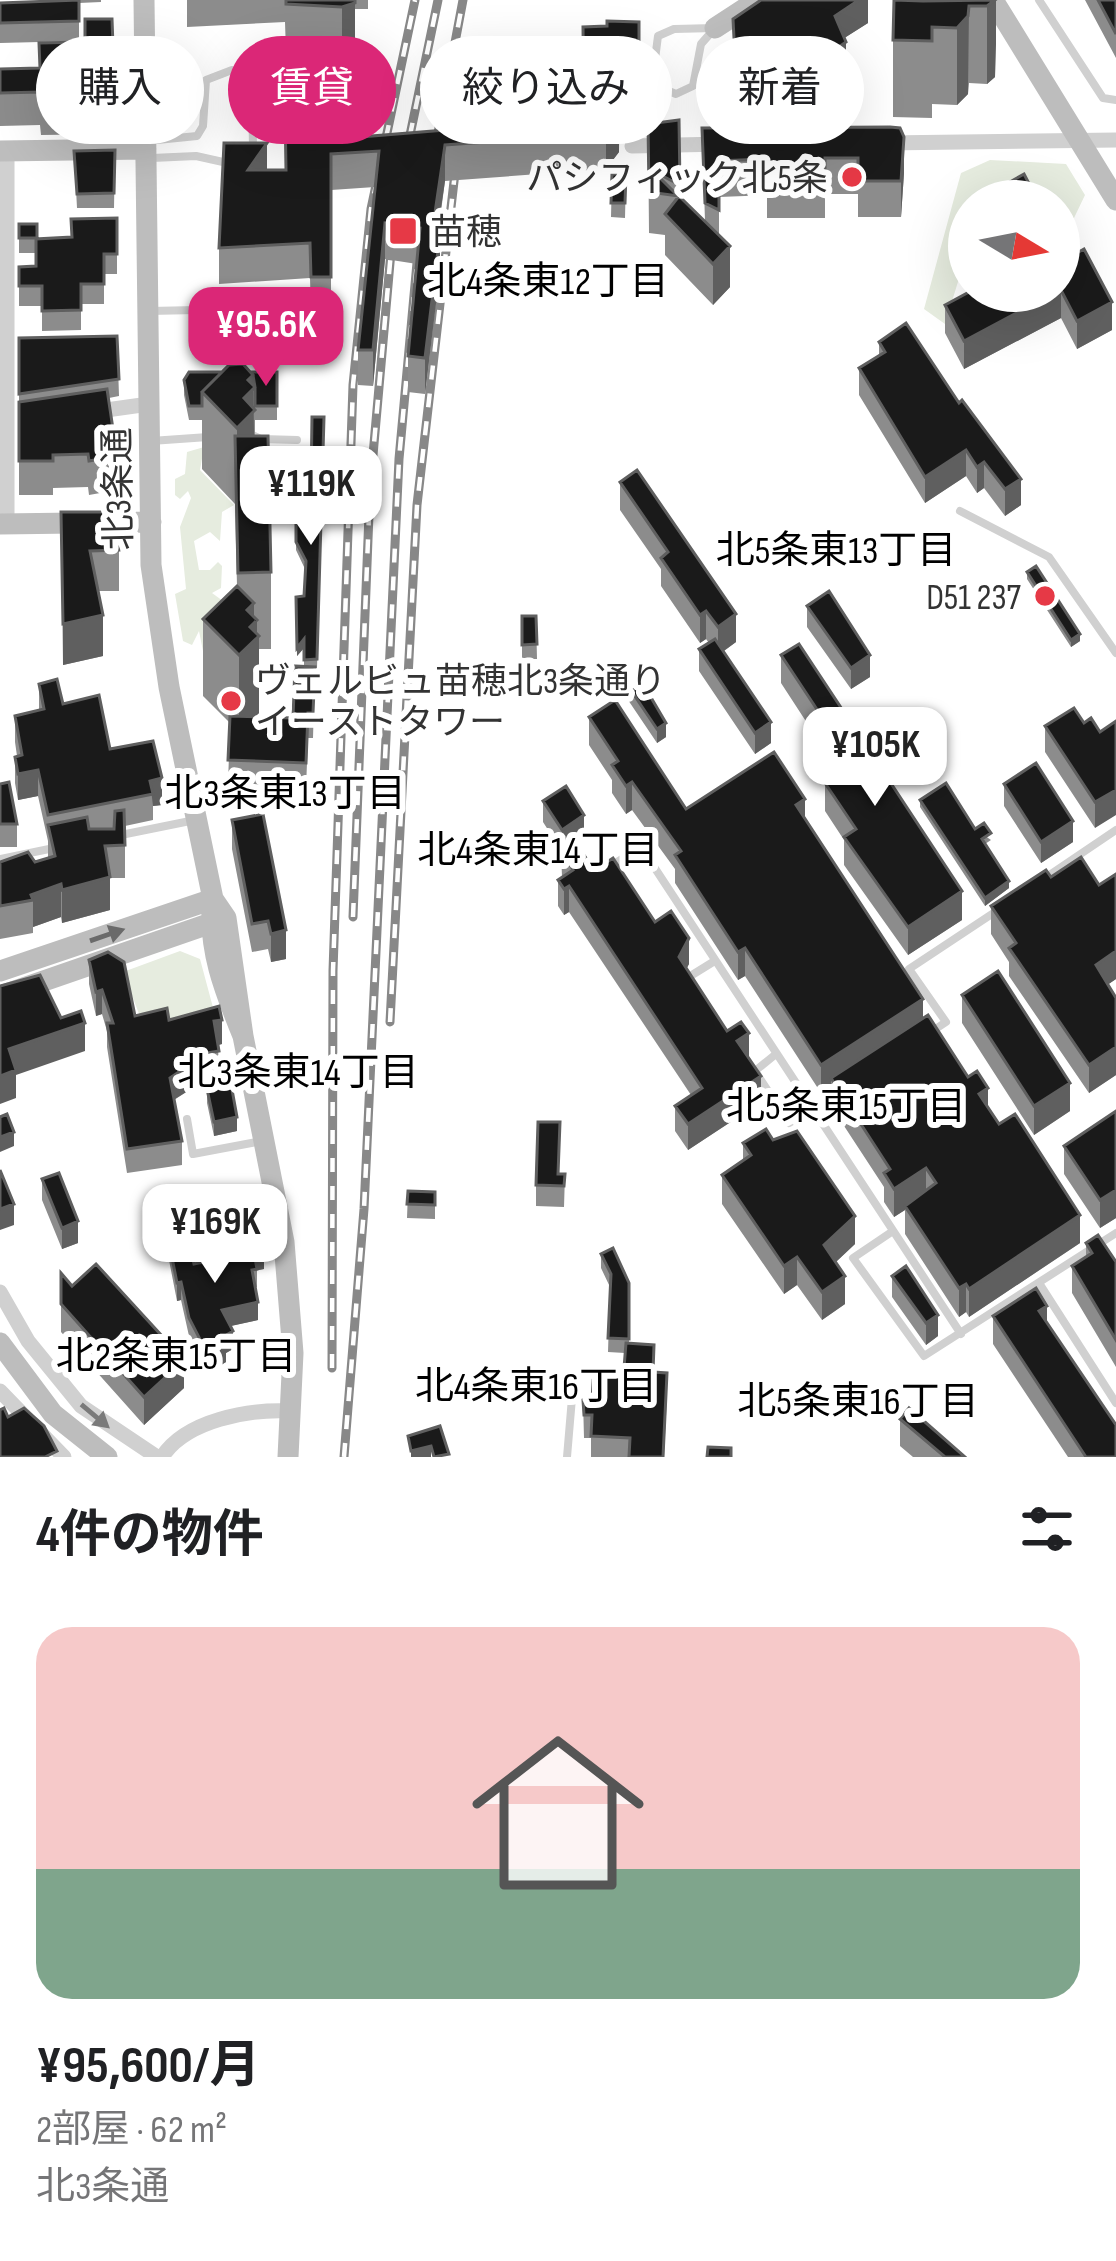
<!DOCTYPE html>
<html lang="ja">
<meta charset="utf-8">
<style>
:root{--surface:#fff;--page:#f6f6f6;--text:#202124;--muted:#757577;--line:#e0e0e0;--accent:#db2777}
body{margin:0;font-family:"Sofia Sans Condensed","Noto Sans JP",sans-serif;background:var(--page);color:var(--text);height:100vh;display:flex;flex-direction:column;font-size:45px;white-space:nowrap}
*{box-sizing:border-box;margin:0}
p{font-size:39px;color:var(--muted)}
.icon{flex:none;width:66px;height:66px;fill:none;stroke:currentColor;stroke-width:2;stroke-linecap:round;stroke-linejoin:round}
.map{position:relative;height:1457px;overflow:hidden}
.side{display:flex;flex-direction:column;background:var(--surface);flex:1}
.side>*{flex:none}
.top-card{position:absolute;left:36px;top:36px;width:1044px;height:108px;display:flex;gap:24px}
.needle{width:78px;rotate:100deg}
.fabs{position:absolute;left:948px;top:180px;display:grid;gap:24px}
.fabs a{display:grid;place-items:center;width:132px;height:132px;border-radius:50%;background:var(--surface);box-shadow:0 12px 48px #0002;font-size:60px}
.price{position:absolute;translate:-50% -102px;padding:0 27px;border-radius:24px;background:#fff;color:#222;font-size:39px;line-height:78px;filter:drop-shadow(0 3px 6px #0008)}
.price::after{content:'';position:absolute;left:50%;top:72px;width:36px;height:27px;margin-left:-18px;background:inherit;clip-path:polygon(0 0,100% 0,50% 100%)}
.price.on{background:var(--accent);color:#fff}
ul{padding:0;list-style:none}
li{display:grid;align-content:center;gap:24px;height:636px;padding:0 36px}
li+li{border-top:3px solid var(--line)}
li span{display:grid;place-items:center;height:372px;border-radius:36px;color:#555}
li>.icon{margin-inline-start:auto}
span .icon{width:216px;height:216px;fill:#fffc;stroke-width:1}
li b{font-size:51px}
h2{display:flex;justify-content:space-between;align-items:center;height:144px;padding:0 36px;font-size:51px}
.pill{padding:0 42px;border-radius:54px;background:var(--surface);box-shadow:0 12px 48px #0002;font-size:42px;line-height:108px}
.pill.on{background:var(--accent);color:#fff}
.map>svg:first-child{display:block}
.green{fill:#e6ecdf}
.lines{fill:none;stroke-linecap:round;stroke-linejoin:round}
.lane{stroke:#d0d0d0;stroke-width:8}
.street{stroke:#d0d0d0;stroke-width:15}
.secondary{stroke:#bdbdbd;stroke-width:21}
.rail-casing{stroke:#888;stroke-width:9}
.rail{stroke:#fff;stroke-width:4.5;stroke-dasharray:14;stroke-linecap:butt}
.wall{fill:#8c8c8c}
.shaded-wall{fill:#5f5f5f}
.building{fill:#1a1a1a;stroke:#5f5f5f;stroke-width:3}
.oneway{fill:#6a6a6a}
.oneway2{fill:#7a7a7a}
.poi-dot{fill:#e63946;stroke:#fff;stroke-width:4.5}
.labels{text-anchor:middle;stroke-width:12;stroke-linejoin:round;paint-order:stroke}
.poi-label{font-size:36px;fill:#333;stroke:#fff;text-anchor:end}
.street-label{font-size:36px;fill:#333;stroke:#fff}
.neighbourhood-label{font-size:39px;fill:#000;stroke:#fff}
</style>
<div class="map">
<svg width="1116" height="1457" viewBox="0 0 1116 1457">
<rect width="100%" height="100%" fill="#fff"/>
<path class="green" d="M990 160 1066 164 1085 195 1074 218 1059 219V201H969V246L945 324 924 309 961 173Z
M204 447 200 470 234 505 222 512 220 541 210 532 194 541 199 570H210L218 562 222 566 221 588 212 593 223 601 215 660 203 651 199 631 192 645 183 641 175 594 186 589 180 527 191 498 188 491 180 499 175 495V479L185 474 187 452Z
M180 951 200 959 215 1015 146 1032 123 972Z"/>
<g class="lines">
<path class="lane" d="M1039 0 1103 98 1116 100
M715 28 701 44 693 86 676 94 659 87 653 75 658 36 674 29Z
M147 141 197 136 203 126 206 80 232 70 252 81 253 150
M152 158 196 156 232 164
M149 311 292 308
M246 432 261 439 297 440
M151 441 208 437
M960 511 1049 557 1116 653
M116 836 195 820
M0 859 54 848
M611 866 641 847 961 1334
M1045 878 1116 830
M692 975 713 962
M931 1032 946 1022 909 969 998 910
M776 1054 755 1071 789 1123 839 1093
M187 1119 193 1154 262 1141
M893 1231 853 1258 924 1356 1116 1233
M1039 1283 1116 1403
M567 1457 572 1398"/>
<path class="street" d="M885 143 1116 140
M632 146 723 144
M7 151V524
M92 412 149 404
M0 1292 28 1341 81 1406 157 1457
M0 1391 64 1457
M162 1457C186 1420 249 1409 290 1411"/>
<path class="secondary" d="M144 0 151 565 169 687 213 899C207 947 225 992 243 1036
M993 0 1116 200
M715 28 758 0
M0 151 146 149
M0 524 151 522
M213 899 226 918 243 1036 284 1242 293 1353 288 1457
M0 971 213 899
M0 996 220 920
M0 1343 53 1414 107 1457"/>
<g class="rail-casing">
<path id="rail" d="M404 164 438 0
M432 165 463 0
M353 917 370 489 393 229
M390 1022 417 505 468 59
M332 1368 333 971 353 385 371 209 415 0
M344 1457 364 1209 399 459 420 230"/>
</g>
<use href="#rail" class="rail"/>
</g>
<path class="wall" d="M64 0H101V2L79 3V41L0 43V3Z
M187 0H368V9H355V51L342 56 286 52 285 22 187 27Z
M868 0V23L844 38 846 70 772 122 734 66 733 19Z
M923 0H996L995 77 987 84 969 83 968 94 957 105 932 104V118L893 117V40Z
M1085 0H1116V58Z
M639 22V76H620L619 152 606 169 445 181 438 234 440 270 425 394 408 392V356L417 264 385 259 373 386 358 385V350L375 187 331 190V313H311L310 278 219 284V248L267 170H285L359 137 584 119 583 27 607 26Z
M496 66 512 104V118L499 119Z
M0 69 115 101V134L41 135 40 125 0 126Z
M721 87 747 88V128L890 127 904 173 901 217H858V194H825V218H767V195L719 197V235L730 287 713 305 665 255V235L649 233 648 124 680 185V197L705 221 702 128H721Z
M115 150 114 208H77L74 151Z
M612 174H626L625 218 611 217Z
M117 218V274H104V304H81V330L42 331V306H19V286L36 266V253H19V224L37 239 72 237Z
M1068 258 1112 330 1077 349 1061 318 964 369 945 333V305Z
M906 323 1021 505 1005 516 984 488 977 493 966 476 925 503 859 395V368L879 356V342Z
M117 336 119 396 109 398 117 456V490L89 495 88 487 53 488V495H19V338Z
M251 372H277V420H255V436L271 572V649H259V713L255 717 293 718 304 667V648L297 656 296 597 304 596 305 569 296 550V523H302L311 487 324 417 317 668H315L313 738H308L306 788 228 785 230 723 203 696V619L237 586 235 504 202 469V420H189L184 395V380Z
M620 482 736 642 724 651 771 743 755 754 699 671V649L709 643 706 639 700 643 661 586V569L620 510Z
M61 512 119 518V591H98L103 656 63 665Z
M1027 572 1080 641 1071 647 1027 579Z
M807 606 870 677 851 689 807 627Z
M522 616H536L537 659H522Z
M781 655 962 920 908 955 844 865V840L825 811V783L828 781 809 753V726L781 683Z
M624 680 666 737 657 743 624 694Z
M39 684 110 749 153 741 162 805 153 806V820L125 826V878H110V910L62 923 61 917 33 927V933L0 939V862H35L48 858V841L38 796 18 800 15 783V757L17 756 15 742V716L39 710Z
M589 717 686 809 805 818 923 1019 988 1108 1080 1243 969 1317 966 1312 959 1317 905 1234V1210L894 1217 884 1202V1187L831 1106V1086L821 1093 745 976 738 980 675 883V869L632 810 626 814 612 793V780L589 745Z
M1084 723 1100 732 1095 828 1045 752V726Z
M913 766 924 768 922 779 914 778Z
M0 784 17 824V847H0Z
M1004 784 1073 842 1041 863 1004 806Z
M920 800 975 829 991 840 985 844 1009 888 985 906 920 807Z
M543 801 584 836 575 843 595 870 655 922 689 964 686 969 727 1031 749 1058 761 1102 688 1150 675 1131V1106L691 1095 569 912 564 915 558 906V880L562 877 561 850 543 822Z
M232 820 286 959 271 962 268 949 252 952 232 849Z
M1116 874V979L1108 984 1116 998V1075L1089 1093 1009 976V962L991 934V906L1051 877 1099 885Z
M89 960 135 1016 169 1020 222 1044 218 1045 219 1075 191 1080V1089L174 1100 182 1141V1165L127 1173 107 1047V1031L102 1014 96 1016 89 984Z
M962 995 1070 1111 1034 1135 962 1023Z
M207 1089 237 1131 214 1136 207 1103Z
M1116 1111V1218L1100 1228 1064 1174V1146Z
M743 1143 855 1244 836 1262 845 1304 822 1320 797 1285 784 1294 722 1204V1175L743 1160Z
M559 1174H565L564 1207 536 1206V1185Z
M42 1179 78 1243 62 1249 42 1200Z
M408 1191 435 1192V1219L407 1218Z
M167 1232 194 1264 235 1256V1240L264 1269 257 1270V1287L255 1288 258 1320 230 1326 233 1349 226 1353V1362L208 1373 189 1336 181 1300 177 1301 167 1250Z
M1086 1243 1116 1262V1367L1072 1293V1266L1086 1257Z
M601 1254 629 1283V1343L654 1372 667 1396 664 1457H591V1438H584L583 1400H592L624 1368 625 1353 608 1352 610 1287 601 1268Z
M61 1273 72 1286 184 1388 144 1425 61 1332Z
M892 1276 938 1336 926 1345 892 1297Z
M993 1316 1047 1323 1116 1457H1068L993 1344Z
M900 1419 965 1457H913L900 1446Z"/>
<path class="shaded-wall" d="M859 0H868V23L835 44V16Z
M995 0H996V44L995 77 987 84V6Z
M355 3V51L342 56V7Z
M969 6 968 94 957 105V28Z
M846 42V70L772 122V94Z
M619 116V152L606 169V133Z
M904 137V173L901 217V181Z
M267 143V179L248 170Z
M445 145V181L432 269V233Z
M385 223V259L373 386V350Z
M440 234V270L425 394V358Z
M730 246V287L713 305V264Z
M1061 290V318L964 369V341Z
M1112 302V330L1077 349V321Z
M253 375 255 487 237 505V428L248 380Z
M966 450V476L925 503V477Z
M984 462V488L977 493V467Z
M1021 479V505L1005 516V489Z
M254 603V623L257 620V637L259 636V713L239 732V655L247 610Z
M706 611V639L700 643V615Z
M736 614V642L718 655V627Z
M103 615V656L63 665V624Z
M1080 634V641L1071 647V640Z
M304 639V648L297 656V648Z
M870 655V677L851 689V668Z
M771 722V743L755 754V733Z
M666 723V737L657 743V729Z
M38 770V796L18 800V774Z
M162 778V805L153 806 150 781Z
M632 782V810L626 814V786Z
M1116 790V815L1095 828V802Z
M805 799V827L796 805Z
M584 815V836L562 851V830Z
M1073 821V842L1041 863V842Z
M110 877V910L62 923V890Z
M1009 881V888L985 906V898Z
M61 884V917L33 927V900L31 895Z
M569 886V912L564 915V889Z
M962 891V920L908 955V927Z
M286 930V959L271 962V934Z
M689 938V964L679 983V957Z
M745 948V976L738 980V952Z
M1116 951V979L1096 993V965Z
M102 990V1014L96 1016V992Z
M923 999V1027L831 1078V1086L821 1093V1065Z
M222 1020V1044L214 1046V1021Z
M85 1023V1051L16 1075V1098L0 1104V1076L9 1049Z
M749 1033V1059L737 1041Z
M1116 1047V1075L1089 1093V1065Z
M191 1064V1089L170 1102V1078Z
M761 1076V1102L688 1150V1124Z
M1070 1083V1111L1034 1135V1106Z
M988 1088V1116L979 1094Z
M237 1117V1131L214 1136V1122Z
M14 1132V1146L0 1152V1137Z
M926 1168V1196L905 1206V1210L894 1217V1189Z
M1116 1190V1218L1100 1228V1200Z
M14 1204V1225L0 1230V1209Z
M1080 1215V1243L969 1317V1289Z
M855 1216V1244L824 1273V1245Z
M78 1221V1243L62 1249V1228Z
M264 1250V1269L254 1271V1253Z
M797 1257V1285L784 1294V1266Z
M845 1276V1304L822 1320V1292Z
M181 1282V1300L177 1301V1283Z
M966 1284V1312L959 1317V1288Z
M258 1302V1320L222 1328V1310Z
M1047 1306V1333L1039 1311Z
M938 1315V1336L926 1345V1323Z
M233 1331V1349L226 1353V1362L208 1373V1355L223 1337Z
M184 1360V1388L144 1425V1397Z
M431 1446V1457H411V1451Z"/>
<path class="building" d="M79 0V21L0 23V3Z
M286 0H355V3L342 7 286 4Z
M761 0H859L835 16 846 42 772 94 734 38 733 19Z
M894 0 923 1 995 0 987 6H969L968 16 957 28 932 27V41L893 40Z
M1098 0H1116V34Z
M85 19H112L115 101 41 102 40 92 0 93V69L40 68 39 43 85 42Z
M607 21 639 22V55H619L620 111 584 112 583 27 607 26Z
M508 65 512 104 499 105 496 66Z
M721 87 747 88V116H721Z
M285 110 359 117V137L619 116 606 133 445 145 432 233 440 234 425 358 408 356 420 228 385 223 373 350H358L379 151 331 154V277H311L310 243 219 248 224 143H267L248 170H286Z
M679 120 680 185 653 171 678 196 649 192 648 124Z
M890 127 900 128 904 137 901 181H858V158H825V182H767V159L719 161V210L705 203 702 128Z
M115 150 114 193 77 194 74 151Z
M612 174H626L625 203H611Z
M1024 174 1038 201H994L990 193Z
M679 196 730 246 713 264 665 214Z
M117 218V254H104V284H81V310L42 311V286H19V267L36 266V239L72 237 71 219Z
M19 224H37V238H19Z
M1059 240 1068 258 1084 249 1112 302 1077 321 1061 290 1059 291Z
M971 291H1058L964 341 945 305Z
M906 323 959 403 962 400 1021 479 1005 489 984 462 977 467 966 450 925 477 859 368 885 352 879 342Z
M117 336 119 379 19 394V338Z
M243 364 253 375 248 380 255 387 244 398 255 410 237 428 202 392 229 365Z
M189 372H222L202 392V406H189L184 380Z
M251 372H277V406H255V387L253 375Z
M107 389 117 456 89 461 88 454 53 455V461H19V402Z
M312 417H324L317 659 304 660V639L297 648 296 597 304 596 306 561 296 542V523H302L304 487H311Z
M235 436H268L271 572 238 573Z
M637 470 736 614 718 627 706 611 700 615 661 558 668 552 620 482Z
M61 512H111L119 518V550L90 551 103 615 63 624Z
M1036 566 1080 634 1071 640 1027 572Z
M237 586 254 603 247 610 257 620 250 627 259 636 239 655 203 619Z
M829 591 870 655 851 668 807 606Z
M522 616H536L537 644 522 645Z
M715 639 771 722 755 733 699 649Z
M799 644 962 891 908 927 844 837 856 829 825 783 840 773 809 725 822 717 781 655Z
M295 666 315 667 313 713H308L306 763 228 760 230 716 293 718Z
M636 672 666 723 657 729 624 680Z
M57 679 63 704 99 695 110 749 153 741 162 778 150 781 153 794 48 815 38 770 18 774 15 757 22 755 15 716 44 709 39 684Z
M615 700 686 809 774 752 805 799 796 805 923 999 821 1065 745 948 738 952 675 855 681 851 632 782 626 786 612 765 618 761 589 717Z
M1074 708 1084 723 1091 718 1100 732 1116 721V790L1095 802 1045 726Z
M913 759 924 761 922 772 914 771Z
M1036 763 1073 821 1041 842 1004 784Z
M9 782 17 824H0V784Z
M946 783 975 829 984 823 991 833 982 839 1009 881 985 898 920 800Z
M566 786 584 815 562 830 543 801Z
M124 810 125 845 105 846 110 877 62 890 61 884 31 895 33 900 0 906V862L28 852 35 862 55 856 48 825 87 817 89 829H114L115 811Z
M263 814 286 930 271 934 268 921 252 924 232 820Z
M574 842 595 870 613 858 655 922 671 911 689 938 679 957 727 1031 741 1022 749 1033 737 1041 761 1076 688 1124 675 1106 702 1088 569 886 564 889 558 880 573 870 561 849Z
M1081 857 1099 885 1116 874V951L1096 965 1116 998V1047L1089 1065 1009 948 1016 943 991 906 1046 870 1051 877Z
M108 952 124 962 135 1016 167 1008 169 1020 219 1006 222 1020 214 1021 219 1051 189 1056 191 1064 170 1078 182 1141 127 1149 107 1023H113L102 990 96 992 89 960Z
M998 971 1070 1083 1034 1106 962 995Z
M40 975 61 1018 81 1011 85 1023 9 1049 16 1070 0 1076V986Z
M928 1015 968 1077 977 1071 988 1088 979 1094 999 1124 1015 1114 1080 1215 969 1289 966 1284 959 1288 905 1206 936 1183 926 1168 894 1189 884 1173 890 1169 831 1078Z
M231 1084 237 1117 214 1122 207 1089Z
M1116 1111V1190L1100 1200 1064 1146Z
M7 1114 14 1132 0 1137V1117Z
M538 1122H560L558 1174H565L564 1186 536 1185Z
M766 1129 773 1140 797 1131 855 1216 824 1245 845 1276 822 1292 797 1257 784 1266 722 1175 751 1155 743 1143Z
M0 1170 14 1204 0 1209Z
M59 1173 78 1221 62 1228 42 1179Z
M408 1191 435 1192V1205L407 1204Z
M186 1228 194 1264 238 1255 235 1240 260 1234 264 1250 254 1253 257 1269 252 1270 258 1302 222 1310 233 1331 223 1337 226 1344 208 1355 189 1318 181 1282 177 1283 167 1232Z
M1098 1235 1116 1262V1340L1072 1266 1092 1253 1086 1243Z
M613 1248 629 1283V1339L608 1338 611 1274 601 1254Z
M96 1264 184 1360 144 1397 61 1304V1273L72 1286Z
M906 1266 938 1315 926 1323 892 1276Z
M1036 1288 1047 1306 1039 1311 1116 1425V1457H1086L993 1316Z
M626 1343 654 1345 653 1372 667 1373 663 1457H629L630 1438 591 1436 592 1415H584L583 1400H592L594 1367 624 1368Z
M4 1408 8 1417 24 1408 44 1426 57 1451 45 1457H0V1410Z
M909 1408 965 1457H945L900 1419Z
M440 1426 449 1454 434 1457 431 1446 411 1451 408 1436Z
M708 1447 731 1448V1457H707Z"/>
<defs><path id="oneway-solid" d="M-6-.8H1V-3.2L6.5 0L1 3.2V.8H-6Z" transform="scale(3)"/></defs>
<use class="oneway" href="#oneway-solid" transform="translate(107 935) rotate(-19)"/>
<use class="oneway2" href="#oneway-solid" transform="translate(95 1416) rotate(40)"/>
<g class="poi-dot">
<circle cx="852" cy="177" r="12"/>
<rect x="388" y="216" width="30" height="30" rx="6"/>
<circle cx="1045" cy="596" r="12"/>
<circle cx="231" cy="701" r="12"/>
</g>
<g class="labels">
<g class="poi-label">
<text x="828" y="190">パシフィック北5条</text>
<text x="430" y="244" text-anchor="start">苗穂</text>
<text x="1021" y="609">D51 237</text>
<text x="255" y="693" text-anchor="start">ヴェルビュ苗穂北3条通り<tspan x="255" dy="41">イーストタワー</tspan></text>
</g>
<g class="street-label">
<text transform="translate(117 489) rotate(-91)" y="13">北3条通</text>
</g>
<g class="neighbourhood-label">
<text x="548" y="294">北4条東12丁目</text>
<text x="836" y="563">北5条東13丁目</text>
<text x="285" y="806">北3条東13丁目</text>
<text x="538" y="863">北4条東14丁目</text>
<text x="298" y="1085">北3条東14丁目</text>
<text x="846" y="1119">北5条東15丁目</text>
<text x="176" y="1369">北2条東15丁目</text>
<text x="536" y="1399">北4条東16丁目</text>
<text x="858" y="1414">北5条東16丁目</text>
</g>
</g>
</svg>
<div class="fabs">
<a><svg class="needle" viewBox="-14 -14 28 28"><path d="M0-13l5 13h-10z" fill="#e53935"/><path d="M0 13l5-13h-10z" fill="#757577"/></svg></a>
</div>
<b class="price on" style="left:266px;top:389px">¥95.6K</b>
<b class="price" style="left:311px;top:548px">¥119K</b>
<b class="price" style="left:875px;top:809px">¥105K</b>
<b class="price" style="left:215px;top:1286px">¥169K</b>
<div class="top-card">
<a class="pill">購入</a>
<a class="pill on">賃貸</a>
<a class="pill">絞り込み</a>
<a class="pill">新着</a>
</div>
</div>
<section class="side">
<h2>4件の物件<svg class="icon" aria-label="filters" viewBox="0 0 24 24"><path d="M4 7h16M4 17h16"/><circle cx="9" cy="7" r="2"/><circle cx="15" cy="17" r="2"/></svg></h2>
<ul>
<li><span style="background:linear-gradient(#f6c9c9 65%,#7fa58c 0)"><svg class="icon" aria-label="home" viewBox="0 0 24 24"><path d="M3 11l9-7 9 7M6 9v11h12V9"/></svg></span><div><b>¥95,600/月</b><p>2部屋 · 62 m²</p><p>北3条通</p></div></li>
</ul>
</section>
